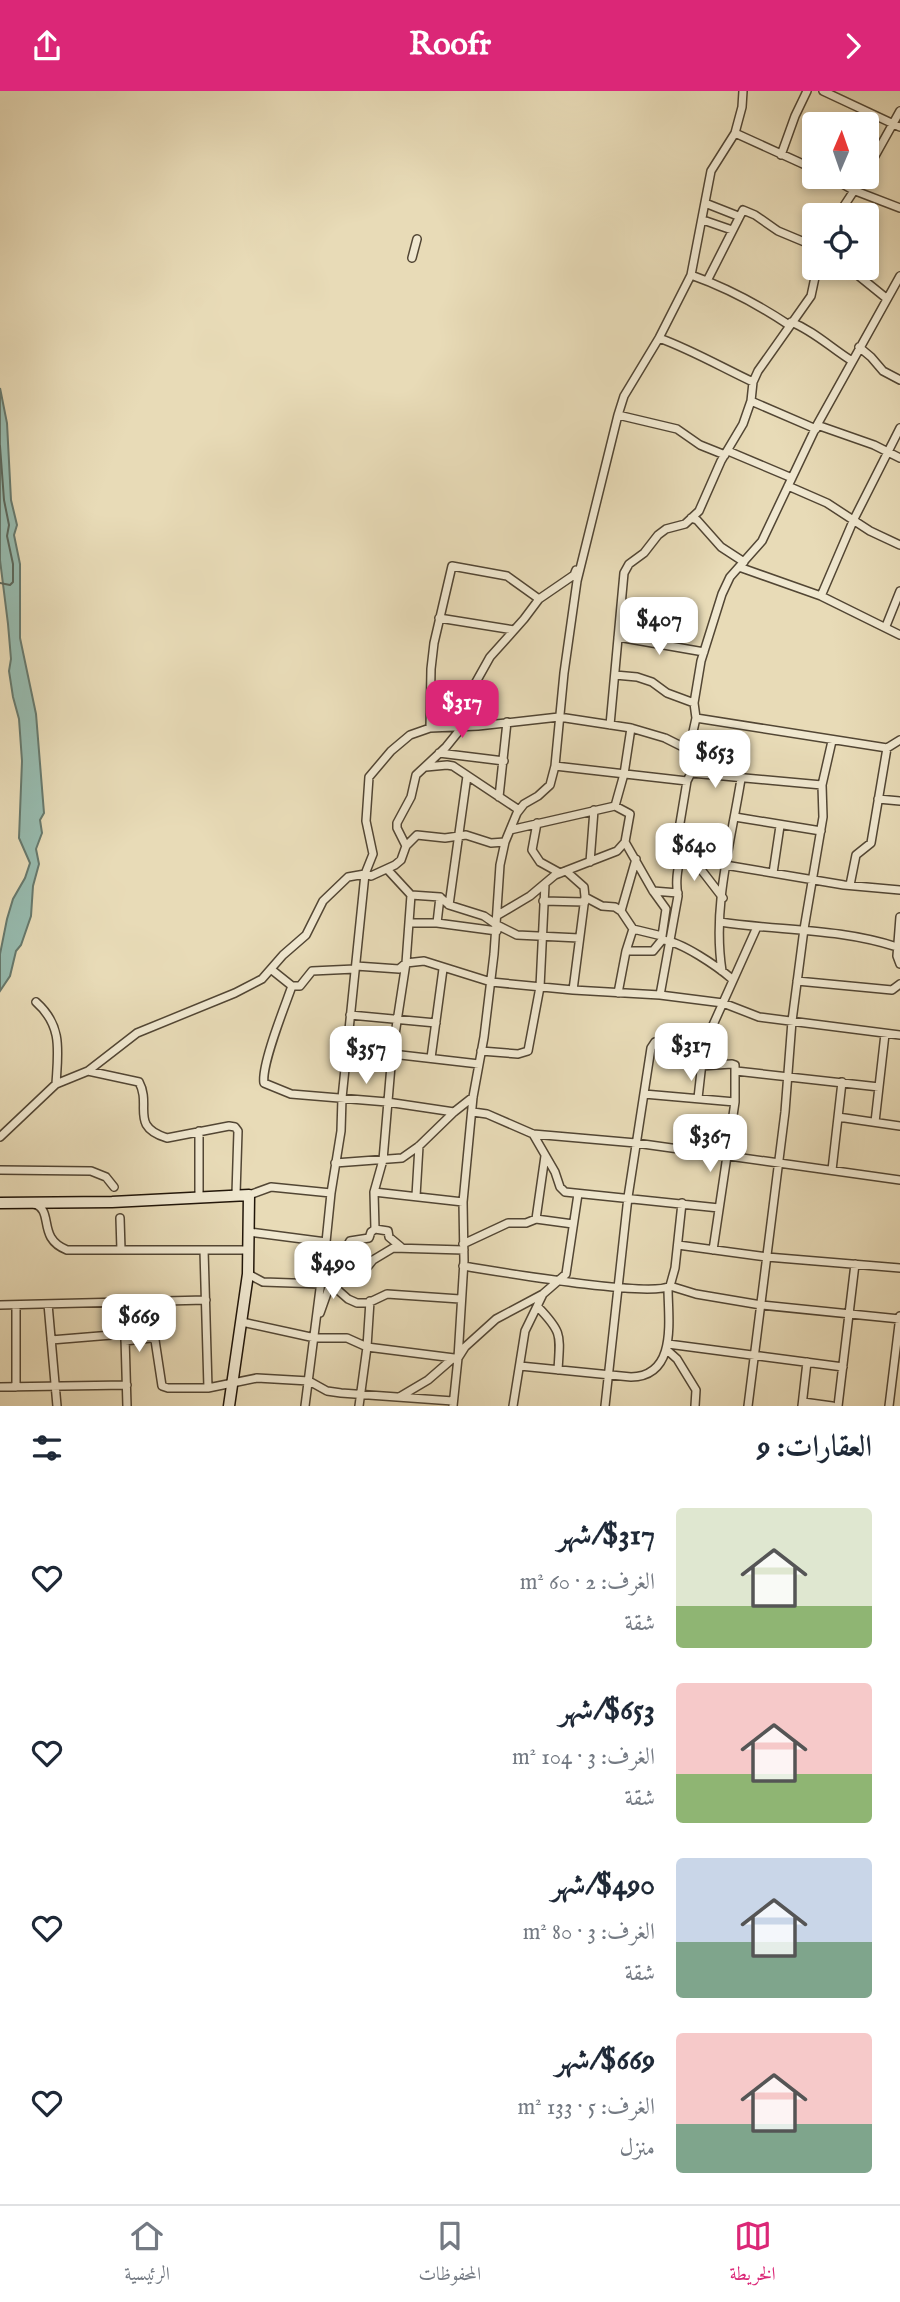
<!DOCTYPE html>
<html lang="ar">
<meta charset="utf-8">
<style>
:root{--surface:#fff;--page:#f6f6f7;--text:#1f2937;--muted:#747a83;--line:#e0e1e3;--accent:#db2777}
body{margin:0;font-family:"IM FELL English",Amiri,serif;background:var(--page);color:var(--text);direction:rtl;height:100vh;display:flex;flex-direction:column;font-size:26px;white-space:nowrap}
*{box-sizing:border-box;margin:0}
p{font-size:23px;color:var(--muted)}
.icon{flex:none;width:38px;height:38px;fill:none;stroke:currentColor;stroke-width:2;stroke-linecap:round;stroke-linejoin:round}
.map{position:relative;height:1315px;overflow:hidden;direction:ltr}
.side{display:flex;flex-direction:column;background:var(--surface);flex:1}
.side>*{flex:none}
.needle{width:46px;rotate:2deg}
.controls{position:absolute;left:802px;top:21px;display:grid;gap:14px}
.controls a{display:grid;place-items:center;width:77px;height:77px;border-radius:7px;background:var(--surface);box-shadow:0 4px 10px #0003;font-size:35px}
.price{position:absolute;translate:-50% -60px;padding:0 16px;border-radius:14px;background:#fff;color:#222;font-size:23px;line-height:46px;filter:drop-shadow(0 2px 4px #0008)}
.price::after{content:'';position:absolute;left:50%;top:42px;width:21px;height:16px;margin-left:-10px;background:inherit;clip-path:polygon(0 0,100% 0,50% 100%)}
.price.on{background:var(--accent);color:#fff}
ul{padding:0;list-style:none}
li{display:flex;align-items:center;gap:21px;height:175px;padding:0 28px}
li span{display:grid;place-items:center;flex:none;width:196px;height:140px;border-radius:7px;color:#555}
li>.icon{margin-inline-start:auto}
span .icon{width:84px;height:84px;fill:#fffc;stroke-width:1}
li b{font-size:30px}
h2{display:flex;justify-content:space-between;align-items:center;height:84px;padding:0 28px;font-size:30px}
header{display:flex;justify-content:space-between;align-items:center;height:91px;padding:0 28px;background:var(--accent);color:#fff;font-size:32px;font-weight:700}
.dock{display:flex;justify-content:space-around;align-items:center;height:98px;border-top:2px solid var(--line);background:var(--surface);font-size:19px;color:var(--muted)}
.dock a{display:grid;justify-items:center;gap:4px}
.dock .on{color:var(--accent)}
.map>svg:first-child{display:block}
.water{fill:#97bbaf;stroke:#67796d;stroke-width:2}
.lines{fill:none;stroke-linecap:round;stroke-linejoin:round}
.shore{stroke:#5c685c;stroke-width:2}
.street-casing{stroke:#524634;stroke-width:10}
.secondary-casing{stroke:#201509;stroke-width:13}
.street{stroke:#f0e8d0;stroke-width:7}
.secondary{stroke:#f0e8d0;stroke-width:10}
</style>
<header><svg class="icon" aria-label="forward" viewBox="0 0 24 24"><path d="M9 5l7 7-7 7"/></svg>Roofr<svg class="icon" aria-label="share" viewBox="0 0 24 24"><path d="M12 15V3M7 8l5-5 5 5M5 13v7h14v-7"/></svg></header>
<div class="map">
<svg width="900" height="1315" viewBox="0 0 900 1315">
<rect width="100%" height="100%" fill="#e8dbb7"/>
<filter id="stains"><feTurbulence type="fractalNoise" baseFrequency=".00286" numOctaves="4"/><feColorMatrix values="0 0 0 0 .2 0 0 0 0 .09 0 0 0 0 .02 0 0 0 .5 -.17"/></filter>
<radialGradient id="worn" r=".72"><stop offset=".6" stop-color="#630" stop-opacity="0"/><stop offset="1" stop-color="#630" stop-opacity=".3"/></radialGradient>
<path class="water" d="M0 297 7 332 11 409 17 434 14 444 20 473V547L36 623 44 722 40 729 42 742 36 758 39 773 33 795 31 825 21 854 16 860 10 885 0 900V863L7 828 13 808 25 787 30 772 19 747 22 670 19 628 13 606 9 580 11 568 8 533 0 469Z"/>
<g class="lines">
<path class="shore" d="M0 355 4 409 9 434 7 445 13 473V491L10 494 0 492"/>
<g class="street-casing">
<path id="street" d="M823 0 900 36
M735 42 814 78
M781 64 795 25 807 0
M866 81 900 20
M830 86 853 99 900 117
M705 112 738 125
M838 124 863 86
M703 129 732 139
M412 167 417 148
M849 177 886 207
M691 184C725 196 759 214 789 234
M707 190 743 119 755 124 778 140 814 155
M791 231C814 240 831 257 852 270
M659 247C692 259 721 276 753 291
M859 256 871 266 883 280 900 289
M751 310 816 338
M618 324 677 338 700 354 725 364
M817 334 874 354 900 367
M728 360 792 387
M788 395 827 412 870 440 900 454
M691 427 697 429 721 456 744 471
M739 476 821 505 900 544
M821 505 854 428 900 337
M439 527 514 539
M886 535 900 500
M618 546 704 561
M615 584 637 586 652 591 667 602 694 612 701 570 722 503 730 486 762 450 817 334 900 185
M694 612 696 627 887 657 900 649
M610 634 624 482 629 473 644 462 658 444 666 438 685 433 699 420 721 370 743 333 751 310 753 291 758 280 811 205 817 177
M430 637 431 578 434 552 452 475 507 485 539 508
M439 662 504 670
M555 675 687 690
M426 676 447 674 453 675 519 719
M691 682 822 694
M499 706 507 631
M878 708 900 710
M615 715 624 683 631 637
M735 726 821 740
M537 732 532 759 540 771 560 782
M625 751 653 800 666 818 662 845
M406 755 397 737V732L411 706 416 684 446 656 463 635 476 591 490 566 524 528 539 508 574 484 576 479
M681 762 696 772 723 807
M590 771 594 719
M725 774 844 794 900 799
M387 778 411 804 440 806 449 814 484 825 497 834 517 844 579 847
M566 780 584 796 585 806 602 815 615 816 621 820 633 838 662 845V849C681 850 718 876 732 888
M773 782 780 735
M850 794 856 764 871 752 887 657
M653 800 678 802
M543 810 585 811
M449 814 467 685
M621 820 636 768
M498 824 530 805 555 784 617 760 625 751 630 723 615 715 510 739
M900 826 897 865 900 873
M720 831C780 840 839 837 897 856
M409 832H437L497 840
M437 832 440 806
M626 860H653L662 849
M356 875 399 878 406 872 424 870 491 891 573 899 660 904 723 912 759 926 900 944
M272 879 292 895
M722 880C712 816 731 751 741 688
M797 890 892 899 900 893
M292 895C285 915 261 974 264 992L291 1003 387 1011 454 1021
M292 895H300L312 880 355 878
M573 899 585 806
M618 902 626 860 633 838
M660 904 678 805C675 790 678 777 681 762L679 759 680 732 687 690 691 682 689 659 696 627
M36 911C63 935 58 960 56 993
M350 924 436 932
M481 960 518 963 528 960 540 896 545 793
M392 963 479 973
M431 967 443 878
M700 975 732 973 735 974V1011L713 1159
M88 980 139 991C152 1015 129 1035 167 1047L229 1035 235 1036 238 1040 236 1103
M736 980 879 996
M644 1003 735 1011
M698 1007 704 954 757 836
M473 1021 487 1023 533 1043 636 1052 900 1089
M838 1026 900 1035
M875 1031 885 943
M199 1040V1107
M533 1043 555 1081 560 1096 565 1101 719 1117
M0 1046 56 993 88 980 137 942 235 902 262 888 283 864 306 844 323 810 348 786 365 783 371 785 395 774 401 769 406 755 417 744 445 747 466 744 491 752 505 751
M335 1072 402 1067 419 1055 454 1021 473 1006
M0 1079 91 1080 106 1086 114 1096
M832 1079 842 991
M374 1101 463 1111
M249 1104 271 1096 331 1102
M416 1105 419 1055
M34 1113C55 1119 36 1147 67 1159H249
M120 1127 121 1159
M536 1128 545 1065
M375 1138 374 1101 383 1069 392 963 406 872 411 804
M249 1141 326 1151
M463 1153 508 1132H526L536 1128 573 1133
M678 1154 767 1166 900 1177
M204 1159 208 1297
M463 1175C495 1180 650 1207 670 1195L696 1203 761 1214 900 1228
M248 1183 263 1191 321 1193
M334 1183 361 1184 373 1169 393 1157 464 1159
M331 1193 348 1208 357 1212H368L387 1203 460 1208
M670 1195 675 1177 682 1112
M124 1212 127 1315
M48 1213 57 1315
M0 1214 206 1209
M16 1214V1296
M538 1216C563 1242 560 1244 558 1279
M320 1222 337 1174 350 1150 369 1147 371 1141 375 1138 388 1140 389 1146 401 1156
M242 1231 315 1247H347L367 1256 454 1267
M51 1249 124 1243
M125 1250 151 1247 155 1249 162 1295 168 1297H208L257 1287 309 1290 327 1300 341 1302 453 1310
M668 1253 843 1276
M667 1259 677 1268 696 1299 695 1315
M520 1275 631 1286C678 1285 668 1228 668 1197
M0 1296 127 1294
M401 1305 428 1289 451 1269 458 1267 465 1256 496 1228 543 1203 566 1183 578 1103
M803 1311 832 1315
M305 1315 326 1151 331 1102 341 1040 342 1007 365 783 373 763 366 730 369 686 391 660 410 644 430 637 478 635 559 626 631 637 665 647 689 659
M359 1315 367 1256 370 1210
M453 1315 458 1267 464 1170 463 1111 473 1006 484 946 494 863 500 774 505 751 517 722 524 713 538 705 550 694 555 675 564 582 577 490 618 324 624 305 659 247 691 184 711 80 735 42 742 16 743 0
M513 1315 525 1240 543 1203
M605 1315 628 1106 651 957 655 951 661 949 704 954
M748 1315 785 1021 792 930 804 838 823 726 822 694 832 650
M802 1315 807 1271
M838 1315 855 1173
M889 1315 900 1225"/>
</g>
<g class="secondary-casing">
<path id="secondary" d="M0 1112 112 1111 249 1104 248 1183 229 1315"/>
</g>
<use href="#street" class="street"/>
<use href="#secondary" class="secondary"/>
</g>
<rect width="100%" height="100%" filter="url(#stains)"/>
<rect width="100%" height="100%" fill="url(#worn)"/>
</svg>
<div class="controls">
<a><svg class="needle" viewBox="-14 -14 28 28"><path d="M0-13l5 13h-10z" fill="#e53935"/><path d="M0 13l5-13h-10z" fill="#747a83"/></svg></a>
<a><svg class="icon" aria-label="locate" viewBox="0 0 24 24"><circle cx="12" cy="12" r="6"/><path d="M12 2v4M12 18v4M2 12h4M18 12h4"/></svg></a>
</div>
<b class="price" style="left:659px;top:566px">$407</b>
<b class="price on" style="left:462px;top:649px">$317</b>
<b class="price" style="left:715px;top:699px">$653</b>
<b class="price" style="left:694px;top:792px">$640</b>
<b class="price" style="left:691px;top:992px">$317</b>
<b class="price" style="left:366px;top:995px">$357</b>
<b class="price" style="left:710px;top:1083px">$367</b>
<b class="price" style="left:333px;top:1210px">$490</b>
<b class="price" style="left:139px;top:1263px">$669</b>
</div>
<section class="side">
<h2>العقارات: 9<svg class="icon" aria-label="filters" viewBox="0 0 24 24"><path d="M4 7h16M4 17h16"/><circle cx="9" cy="7" r="2"/><circle cx="15" cy="17" r="2"/></svg></h2>
<ul>
<li><span style="background:linear-gradient(#dfe7d0 70%,#8fb573 0)"><svg class="icon" aria-label="home" viewBox="0 0 24 24"><path d="M3 11l9-7 9 7M6 9v11h12V9"/></svg></span><div><b>$317/شهر</b><p>الغرف: 2 · 60 m²</p><p>شقة</p></div><svg class="icon" aria-label="heart" viewBox="0 0 24 24"><path d="M12 20l-8-8c-3-5 5-10 8-4 3-6 11-1 8 4z"/></svg></li>
<li><span style="background:linear-gradient(#f6c9c9 65%,#8fb573 0)"><svg class="icon" aria-label="home" viewBox="0 0 24 24"><path d="M3 11l9-7 9 7M6 9v11h12V9"/></svg></span><div><b>$653/شهر</b><p>الغرف: 3 · 104 m²</p><p>شقة</p></div><svg class="icon" aria-label="heart" viewBox="0 0 24 24"><path d="M12 20l-8-8c-3-5 5-10 8-4 3-6 11-1 8 4z"/></svg></li>
<li><span style="background:linear-gradient(#c9d6e8 60%,#7fa58c 0)"><svg class="icon" aria-label="home" viewBox="0 0 24 24"><path d="M3 11l9-7 9 7M6 9v11h12V9"/></svg></span><div><b>$490/شهر</b><p>الغرف: 3 · 80 m²</p><p>شقة</p></div><svg class="icon" aria-label="heart" viewBox="0 0 24 24"><path d="M12 20l-8-8c-3-5 5-10 8-4 3-6 11-1 8 4z"/></svg></li>
<li><span style="background:linear-gradient(#f6c9c9 65%,#7fa58c 0)"><svg class="icon" aria-label="home" viewBox="0 0 24 24"><path d="M3 11l9-7 9 7M6 9v11h12V9"/></svg></span><div><b>$669/شهر</b><p>الغرف: 5 · 133 m²</p><p>منزل</p></div><svg class="icon" aria-label="heart" viewBox="0 0 24 24"><path d="M12 20l-8-8c-3-5 5-10 8-4 3-6 11-1 8 4z"/></svg></li>
</ul>
</section>
<nav class="dock">
<a class="on"><svg class="icon" aria-label="map" viewBox="0 0 24 24"><path d="M3 6l6-2 6 2 6-2v14l-6 2-6-2-6 2zM9 4v14M15 6v14"/></svg>الخريطة</a>
<a><svg class="icon" aria-label="saved" viewBox="0 0 24 24"><path d="M7 4h10v16l-5-4-5 4z"/></svg>المحفوظات</a>
<a><svg class="icon" aria-label="home" viewBox="0 0 24 24"><path d="M3 11l9-7 9 7M6 9v11h12V9"/></svg>الرئيسية</a>
</nav>
